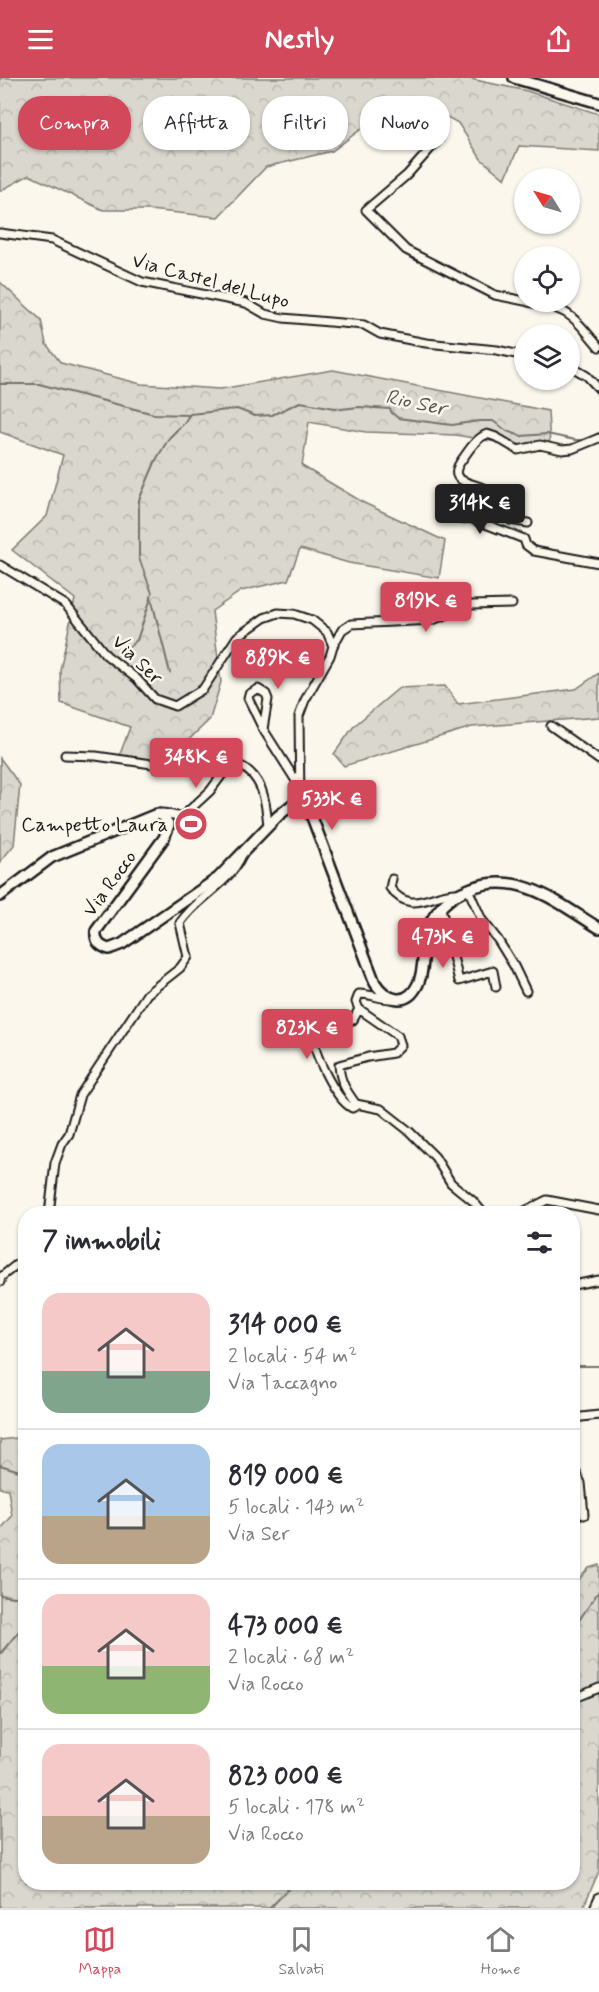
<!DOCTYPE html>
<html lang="it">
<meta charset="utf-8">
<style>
:root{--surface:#fff;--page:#f2f2f3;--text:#2b2b33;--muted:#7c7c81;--line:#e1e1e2;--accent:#d1495b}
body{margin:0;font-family:Mynerve,sans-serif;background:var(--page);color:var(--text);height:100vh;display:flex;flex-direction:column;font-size:22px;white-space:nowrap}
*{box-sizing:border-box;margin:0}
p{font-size:20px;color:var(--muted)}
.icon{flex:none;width:33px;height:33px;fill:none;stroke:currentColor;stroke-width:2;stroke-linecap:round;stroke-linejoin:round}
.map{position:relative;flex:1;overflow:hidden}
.details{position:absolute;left:18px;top:1128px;width:562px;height:684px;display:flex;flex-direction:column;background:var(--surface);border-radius:24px;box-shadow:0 2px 4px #0004}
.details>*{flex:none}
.guide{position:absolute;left:18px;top:18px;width:564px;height:54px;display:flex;gap:12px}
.needle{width:39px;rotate:307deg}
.controls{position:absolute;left:514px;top:90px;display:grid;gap:12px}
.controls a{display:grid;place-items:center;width:66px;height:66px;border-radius:50%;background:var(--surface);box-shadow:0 2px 4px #0004;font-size:30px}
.price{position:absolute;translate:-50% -51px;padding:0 14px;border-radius:6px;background:var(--accent);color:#fff;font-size:20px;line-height:39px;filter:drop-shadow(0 2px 3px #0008)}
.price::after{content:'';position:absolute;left:50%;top:36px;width:18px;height:14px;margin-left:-9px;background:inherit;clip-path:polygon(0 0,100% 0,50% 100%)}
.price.active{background:#222;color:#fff}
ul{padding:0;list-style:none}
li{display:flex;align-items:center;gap:18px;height:150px;padding:0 24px}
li+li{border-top:2px solid var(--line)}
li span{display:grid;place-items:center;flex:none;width:168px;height:120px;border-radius:18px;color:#555}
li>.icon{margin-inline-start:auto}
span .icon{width:72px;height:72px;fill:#fffc;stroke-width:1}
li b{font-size:26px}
h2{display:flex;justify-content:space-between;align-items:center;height:72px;padding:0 24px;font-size:26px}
.pill{padding:0 21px;border-radius:24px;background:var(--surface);box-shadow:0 2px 4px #0004;font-size:21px;line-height:54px}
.pill.active{background:var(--accent);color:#fff}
header{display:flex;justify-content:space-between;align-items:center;height:78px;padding:0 24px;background:var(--accent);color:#fff;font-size:27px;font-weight:700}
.menu{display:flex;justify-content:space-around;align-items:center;height:84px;border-top:2px solid var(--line);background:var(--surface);font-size:16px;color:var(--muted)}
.menu a{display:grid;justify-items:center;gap:3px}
.menu .active{color:var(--accent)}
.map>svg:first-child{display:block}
.forest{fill:url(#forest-crowns);stroke:#7b7a75;stroke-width:1.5}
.garden{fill:#dad7ce;stroke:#7b7a75;stroke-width:1.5}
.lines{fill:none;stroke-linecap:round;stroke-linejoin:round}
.stream{stroke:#74726e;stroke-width:2}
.minor-casing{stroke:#1c1c1c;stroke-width:11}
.tertiary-casing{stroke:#1c1c1c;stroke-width:14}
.minor{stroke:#fbf7ec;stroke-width:7}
.tertiary{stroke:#fbf7ec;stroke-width:9}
.labels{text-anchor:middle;stroke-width:5;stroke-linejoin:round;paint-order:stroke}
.street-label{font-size:20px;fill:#1c1c1c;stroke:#fbf7ec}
.poi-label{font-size:20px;fill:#1c1c1c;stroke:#fbf7ec;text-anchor:end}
.water-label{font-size:21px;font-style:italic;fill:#575653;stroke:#fbf7ec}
</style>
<header><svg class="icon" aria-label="menu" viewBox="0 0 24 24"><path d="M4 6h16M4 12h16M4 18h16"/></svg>Nestly<svg class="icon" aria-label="share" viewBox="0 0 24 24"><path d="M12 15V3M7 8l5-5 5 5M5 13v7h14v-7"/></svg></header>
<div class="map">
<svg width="599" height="1830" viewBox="0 0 599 1830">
<defs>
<pattern id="forest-crowns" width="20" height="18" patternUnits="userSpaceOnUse" patternTransform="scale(1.5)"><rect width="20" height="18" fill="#dad7ce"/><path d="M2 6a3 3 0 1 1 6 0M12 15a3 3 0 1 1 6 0" fill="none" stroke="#bab8b0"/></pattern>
</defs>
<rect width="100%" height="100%" fill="#fbf7ec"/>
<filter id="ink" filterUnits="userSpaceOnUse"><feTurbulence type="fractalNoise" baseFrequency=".0167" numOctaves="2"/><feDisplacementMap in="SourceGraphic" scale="12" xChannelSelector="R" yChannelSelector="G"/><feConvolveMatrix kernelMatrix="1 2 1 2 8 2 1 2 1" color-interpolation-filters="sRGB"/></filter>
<g filter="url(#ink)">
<path class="forest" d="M0 0H466L527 13 599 36V73L519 68 505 101 481 81 458 45 412 19 389 30 332 73 266 89 218 139 149 132H103L29 97 0 113Z
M0 204 41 242 46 266 61 285 141 306 220 311 333 292 548 333 550 369 502 365 456 357 366 354 309 344 302 388 364 425 445 463 439 500 349 485 300 471 288 502 241 513 212 533 221 604 210 641 166 684 119 679 130 649 61 625 60 592 75 521 12 472 47 438 63 377 0 354Z
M599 595V639L472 649 344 688 334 676 354 648 399 610 445 608 458 626 576 611Z
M0 680 20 707 14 767 0 784Z
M25 1359 26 1804H573V1508L589 1490 599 1487V1793L583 1830H0V1452L12 1438 8 1411 0 1410V1362Z"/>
<path class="garden" d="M194 732 205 741 188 760 177 750Z"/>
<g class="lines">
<path class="stream" d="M0 306H39L154 336 188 337
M120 571 130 568 137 562 151 520
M170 595 151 519 152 515 139 480V422L156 382 169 360 184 345 190 336 237 331 255 338 272 337 300 324 341 331 359 329 390 331 392 335 398 340 452 347 479 343H493L507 353 521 358 547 356 575 362H585L599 355
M573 1288H599
M0 1387 26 1395
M0 1517 13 1519 26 1518
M573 1551 599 1513
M0 1576 26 1545
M270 1830 295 1804"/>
<g class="minor-casing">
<path id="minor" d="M439 61 407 97 366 132 406 172 495 217 525 223
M0 155 52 162 142 204 246 225 265 236 283 240 364 247 380 256 426 265 497 272 525 278
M528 224C570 231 572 237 599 269
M570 288 587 298 599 311
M492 421 490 426 484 428C473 426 454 412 447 425 444 430 447 434 450 438L461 441 470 440 524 461 526 467 534 473 599 485
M528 445 510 442 500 427 492 421V415C476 402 441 408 464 379 470 370 477 360 487 356L496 359 518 372 540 367 562 372 572 371 599 360
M0 487 66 527 106 577 137 601 155 621 175 628 203 611 237 559 264 540 278 535 294 536 312 542 327 554 333 568 330 578 305 622 299 638 300 725
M333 568 342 552 351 546 433 542 471 527 512 526
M551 648 599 682
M263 651 248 620 249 616 258 611 266 616 268 621 263 651 298 706
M65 677 96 678 166 688 236 686C263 696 266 723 268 748
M157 736C167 732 175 741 184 737L210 713 227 690 234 687
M392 801 390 810C412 839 432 814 457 815
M468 811 482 842 498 862 514 888 526 913
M441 830 459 903 493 893 496 909
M392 921C380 921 371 916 359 916L356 924 359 931 398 958 401 967 393 975 368 979 339 987C340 1004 347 1014 356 1026L381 1031 409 1053 435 1079 451 1105 473 1123 484 1136
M358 1027 352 1030C334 1020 313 974 312 954 319 941 340 943 353 942L359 931
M49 1136 55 1085 62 1066 69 1056 80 1017 147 916 180 890 188 879 180 845C198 818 228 808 242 777
M519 1136 547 1122 599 1132
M0 1204 1 1199 26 1179
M573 1207 599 1202
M573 1340 599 1337
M573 1389 581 1405 584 1437
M573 1621 599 1610
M594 1830 599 1819"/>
</g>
<g class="tertiary-casing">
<path id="tertiary" d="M514 0 599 25
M0 818 52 779 157 736 163 738 169 747 164 760 96 853C95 863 99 868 109 871L122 866 218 800 278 738 293 726 300 725 307 728 310 734 375 905C387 923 407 929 418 906 426 889 421 869 427 852 435 832 450 818 469 811 519 791 558 825 599 850"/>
</g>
<use href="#minor" class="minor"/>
<use href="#tertiary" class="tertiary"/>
</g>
</g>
<defs>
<g id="stadium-disc" transform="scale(1.725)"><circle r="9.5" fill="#d1495b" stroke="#fbf7ec"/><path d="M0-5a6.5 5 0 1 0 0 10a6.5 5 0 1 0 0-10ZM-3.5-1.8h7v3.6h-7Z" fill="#fff"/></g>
</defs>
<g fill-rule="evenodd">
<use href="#stadium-disc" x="191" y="746"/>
</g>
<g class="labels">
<g class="street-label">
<text transform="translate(211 202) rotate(15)" y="7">Via Castel del Lupo</text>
<text transform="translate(138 581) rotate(44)" y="7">Via Ser</text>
<text transform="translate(109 805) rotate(-54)" y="7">Via Rocco</text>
</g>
<g class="poi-label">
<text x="168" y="753">Campetto Laura</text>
</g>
<g class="water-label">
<text transform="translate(416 324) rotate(12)" y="7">Rio Ser</text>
</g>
</g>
</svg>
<div class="controls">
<a><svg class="needle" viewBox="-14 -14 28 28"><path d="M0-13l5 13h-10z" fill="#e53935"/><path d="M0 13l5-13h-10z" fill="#7c7c81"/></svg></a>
<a><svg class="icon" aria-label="locate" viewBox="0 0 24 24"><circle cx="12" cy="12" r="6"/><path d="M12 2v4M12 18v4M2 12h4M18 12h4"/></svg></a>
<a><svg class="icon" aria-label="layers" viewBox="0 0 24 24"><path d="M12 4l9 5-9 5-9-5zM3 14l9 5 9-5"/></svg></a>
</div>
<b class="price active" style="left:480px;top:457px">314K €</b>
<b class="price" style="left:426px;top:555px">819K €</b>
<b class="price" style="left:278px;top:612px">889K €</b>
<b class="price" style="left:196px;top:711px">348K €</b>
<b class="price" style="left:332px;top:753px">533K €</b>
<b class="price" style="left:443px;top:891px">473K €</b>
<b class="price" style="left:307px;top:982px">823K €</b>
<div class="guide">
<a class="pill active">Compra</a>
<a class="pill">Affitta</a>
<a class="pill">Filtri</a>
<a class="pill">Nuovo</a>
</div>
<section class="details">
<h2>7 immobili<svg class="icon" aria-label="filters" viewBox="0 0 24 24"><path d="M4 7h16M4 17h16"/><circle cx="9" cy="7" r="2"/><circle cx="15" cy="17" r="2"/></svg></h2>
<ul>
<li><span style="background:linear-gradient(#f6c9c9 65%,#7fa58c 0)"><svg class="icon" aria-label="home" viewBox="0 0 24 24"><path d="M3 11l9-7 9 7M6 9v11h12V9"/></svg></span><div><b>314 000 €</b><p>2 locali · 54 m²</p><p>Via Taccagno</p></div></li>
<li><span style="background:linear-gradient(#a9c7e8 60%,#b9a48a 0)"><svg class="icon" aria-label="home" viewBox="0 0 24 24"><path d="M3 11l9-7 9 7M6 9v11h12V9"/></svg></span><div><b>819 000 €</b><p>5 locali · 143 m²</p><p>Via Ser</p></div></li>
<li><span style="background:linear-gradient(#f6c9c9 60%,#8fb573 0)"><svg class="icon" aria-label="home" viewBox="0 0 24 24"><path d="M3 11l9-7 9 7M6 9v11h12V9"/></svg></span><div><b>473 000 €</b><p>2 locali · 68 m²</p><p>Via Rocco</p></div></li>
<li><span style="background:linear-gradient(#f6c9c9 60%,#b9a48a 0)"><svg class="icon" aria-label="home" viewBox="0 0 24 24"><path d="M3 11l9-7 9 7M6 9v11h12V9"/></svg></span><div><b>823 000 €</b><p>5 locali · 178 m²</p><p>Via Rocco</p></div></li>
</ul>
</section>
</div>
<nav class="menu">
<a class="active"><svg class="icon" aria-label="map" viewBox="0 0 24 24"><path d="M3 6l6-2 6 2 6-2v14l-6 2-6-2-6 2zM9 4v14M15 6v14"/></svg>Mappa</a>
<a><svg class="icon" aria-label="saved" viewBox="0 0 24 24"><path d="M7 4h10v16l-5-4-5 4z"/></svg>Salvati</a>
<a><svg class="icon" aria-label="home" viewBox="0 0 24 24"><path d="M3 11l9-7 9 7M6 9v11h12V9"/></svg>Home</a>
</nav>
